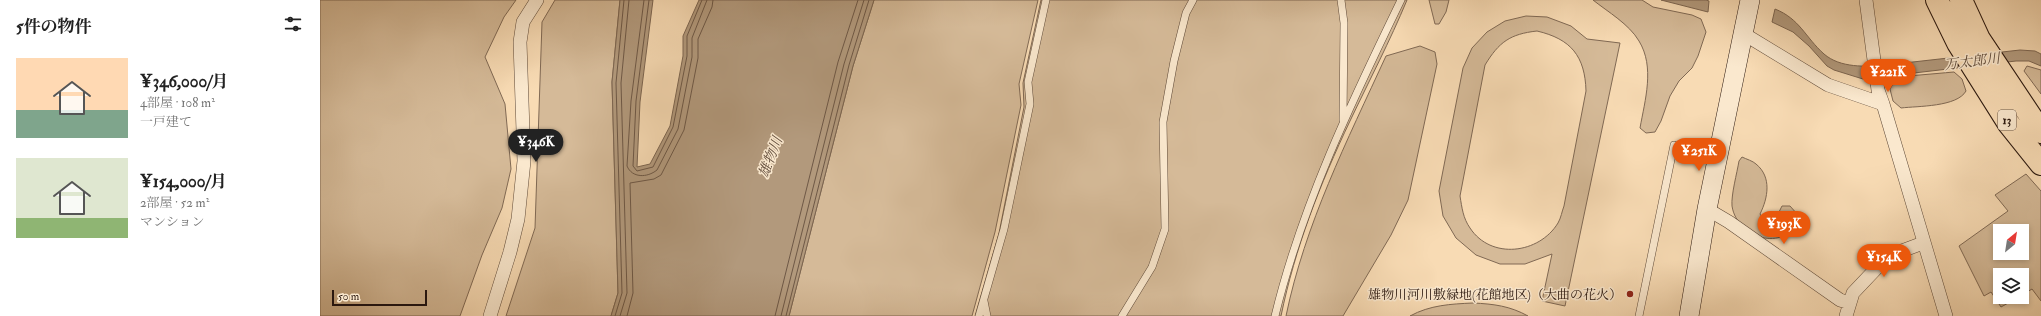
<!DOCTYPE html>
<html lang="ja">
<meta charset="utf-8">
<style>
:root{--surface:#fff;--page:#f6f6f6;--text:#222;--muted:#767676;--accent:#ea580c}
body{margin:0;font-family:"IM FELL Double Pica","Noto Serif JP",serif;background:var(--page);color:var(--text);height:100vh;display:flex;flex-direction:column;font-size:15px;white-space:nowrap}
*{box-sizing:border-box;margin:0}
p{font-size:13px;color:var(--muted)}
.icon{flex:none;width:22px;height:22px;fill:none;stroke:currentColor;stroke-width:2;stroke-linecap:round;stroke-linejoin:round}
.map{position:relative;flex:1;overflow:hidden}
.details{display:flex;flex-direction:column;background:var(--surface);width:320px}
.details>*{flex:none}
.needle{width:26px;rotate:30deg}
.buttons{position:absolute;left:1673px;top:224px;display:grid;gap:8px}
.buttons a{display:grid;place-items:center;width:36px;height:36px;border-radius:0px;background:var(--surface);box-shadow:0 2px 6px #0003;font-size:20px}
.scale{position:absolute;left:12px;bottom:10px;width:95px;box-sizing:border-box;padding-left:4px;border:2px solid #2b180f;border-top:0;font-size:11px;line-height:14px;white-space:nowrap;color:#2b180f;-webkit-text-stroke:3px #fae8ce;paint-order:stroke}
.price{position:absolute;translate:-50% -34px;padding:0 9px;border-radius:14px;background:var(--accent);color:#fff;font-size:13px;line-height:26px;filter:drop-shadow(0 1px 2px #0008)}
.price::after{content:'';position:absolute;left:50%;top:24px;width:12px;height:9px;margin-left:-6px;background:inherit;clip-path:polygon(0 0,100% 0,50% 100%)}
.price.on{background:#222;color:#fff}
ul{padding:0;list-style:none}
li{display:flex;align-items:center;gap:12px;height:100px;padding:0 16px}
li span{display:grid;place-items:center;flex:none;width:112px;height:80px;border-radius:0px;color:#555}
li>.icon{margin-inline-start:auto}
span .icon{width:48px;height:48px;fill:#fffc;stroke-width:1}
li b{font-size:17px}
h2{display:flex;justify-content:space-between;align-items:center;height:48px;padding:0 16px;font-size:17px}
main{display:flex;flex:1;min-height:0}
.map>svg:first-child{display:block}
.green{fill:#d5ba98;stroke:#806954;fill-rule:evenodd}
.water{fill:#b2997c;stroke:#7c6550}
.lines{fill:none;stroke-linecap:round;stroke-linejoin:round}
.shore{stroke:#6e5846;stroke-width:1}
.lane-casing{stroke:#5e4938;stroke-width:8}
.street-casing{stroke:#5e4938;stroke-width:14}
.secondary-casing{stroke:#2b180f;stroke-width:20}
.highway-casing{stroke:#2b180f;stroke-width:24}
.lane{stroke:#fae8ce;stroke-width:7}
.street{stroke:#fae8ce;stroke-width:13}
.secondary{stroke:#fae8ce;stroke-width:19}
.highway{stroke:#f8dbb4;stroke-width:22}
.poi-dot{fill:#8f2418;stroke:#fae8ce;stroke-width:1.5}
.labels{text-anchor:middle;stroke-width:3;stroke-linejoin:round;paint-order:stroke}
.shield{fill:#fae8ce;stroke:#695648;stroke-width:1}
.shield-label{font-size:12px;font-weight:bold;fill:#2b180f}
.poi-label{font-size:13px;fill:#2b180f;stroke:#fae8ce;text-anchor:end}
.water-label{font-size:14px;font-style:italic;fill:#614c3b;stroke:#fae8ce}
</style>
<main>
<section class="details">
<h2>5件の物件<svg class="icon" aria-label="filters" viewBox="0 0 24 24"><path d="M4 7h16M4 17h16"/><circle cx="9" cy="7" r="2"/><circle cx="15" cy="17" r="2"/></svg></h2>
<ul>
<li><span style="background:linear-gradient(#ffd9b3 65%,#7fa58c 0)"><svg class="icon" aria-label="home" viewBox="0 0 24 24"><path d="M3 11l9-7 9 7M6 9v11h12V9"/></svg></span><div><b>¥346,000/月</b><p>4部屋 · 108 m²</p><p>一戸建て</p></div></li>
<li><span style="background:linear-gradient(#dfe7d0 75%,#8fb573 0)"><svg class="icon" aria-label="home" viewBox="0 0 24 24"><path d="M3 11l9-7 9 7M6 9v11h12V9"/></svg></span><div><b>¥154,000/月</b><p>2部屋 · 52 m²</p><p>マンション</p></div></li>
</ul>
</section>
<div class="map">
<svg width="1721" height="316" viewBox="0 0 1721 316">
<rect width="100%" height="100%" fill="#f8dbb4"/>
<filter id="stains"><feTurbulence type="fractalNoise" baseFrequency=".005" numOctaves="4"/><feColorMatrix values="0 0 0 0 .2 0 0 0 0 .09 0 0 0 0 .02 0 0 0 .5 -.17"/></filter>
<radialGradient id="worn" r=".72"><stop offset=".6" stop-color="#630" stop-opacity="0"/><stop offset="1" stop-color="#630" stop-opacity=".3"/></radialGradient>
<path class="green" d="M0 0H196L184 17 165 57 185 104 191 169 182 208 162 255 140 316H0Z
M235 0H300L292 82 298 293 291 316H186L215 228 222 22Z
M554 0H718L699 84 701 105 675 232 652 316H469L533 66Z
M721 0H1087C1070 41 1049 81 1030 121 1000 184 975 248 961 316H655L679 233 704 107 703 83Z
M1109 0H1129L1126 12 1119 24H1115Z
M1273 0H1322L1333 7 1372 15 1381 19 1386 32 1378 56 1372 68 1359 81 1350 96 1341 121 1335 132 1326 133 1320 128C1325 100 1335 67 1319 41 1309 24 1288 12 1273 0Z
M1206 16 1227 17 1251 26 1267 39 1300 43 1245 306 1222 301 1232 254 1205 264H1180L1156 255 1136 238 1123 216 1119 191 1143 68 1152 48 1167 32 1185 21ZM1217 31C1251 39 1265 56 1266 91L1244 206C1242 211 1241 218 1238 223 1219 254 1171 260 1150 228 1143 218 1142 208 1140 196L1165 65C1179 42 1190 34 1217 31Z
M1100 46 1115 52 1117 64 1088 200 1071 235 1023 316H966C985 224 1027 141 1066 56Z
M1707 66 1721 70V94L1704 71Z
M1634 72 1642 79 1646 91C1637 107 1598 106 1581 108L1573 101 1570 89 1577 77Z
M1422 157C1426 159 1433 161 1436 164 1452 177 1448 198 1440 214L1444 220 1453 226 1458 222 1459 212 1462 206H1470L1478 215C1471 254 1417 240 1412 206 1411 195 1417 173 1419 161Z
M1706 174 1721 191V301L1712 289 1702 295V275H1680V297H1699L1681 307 1671 292 1664 296 1639 246 1688 211 1675 195ZM1680 231H1702V253H1680Z
M1153 303C1174 304 1190 306 1208 316H1090C1110 305 1131 304 1153 303Z"/>
<path class="water" d="M300 0H333L320 102 317 167 330 164 350 126 363 56V36L379 0H554L533 66 469 316H291L298 293 292 82Z
M1341 0H1386L1389 1 1388 12Z
M1455 9C1480 19 1485 37 1504 54 1520 68 1546 67 1566 65L1700 50 1715 51 1721 54V66L1709 61H1696L1543 79 1514 70 1507 66 1489 46 1473 32 1452 22Z"/>
<g class="lines">
<path class="shore" d="M324 0 311 101 307 166C312 178 327 178 337 170L358 129 372 57V38L387 0
M329 0 316 101 313 166 317 171 333 167 353 127 367 56V36L382 0
M295 316 302 293 296 83 304 0
M300 316 307 293 301 83 309 0
M307 316 313 293 310 183 334 179 341 175 364 130 378 58V39L392 7 393 0
M455 316 518 62 538 0
M461 316 524 64 544 0
M466 316 529 65 549 0"/>
<g class="lane-casing">
<path id="lane" d="M1021 0 1024 23 1023 120
M664 301 667 316
M659 316 684 229 710 104 708 82 726 0
M802 316 832 267 845 229 843 122 854 61 866 13 873 0
M955 316C982 205 1031 103 1081 0
M1319 316 1354 145"/>
</g>
<g class="street-casing">
<path id="street" d="M1546 0 1558 90 1563 104
M1424 34 1508 85 1563 104 1626 316
M1387 209 1409 222 1520 300 1530 303
M170 316 190 252 198 219 204 161 200 42 203 22 217 0
M1526 316 1533 293 1568 256 1603 243"/>
</g>
<g class="secondary-casing">
<path id="secondary" d="M1369 316 1387 209 1430 0"/>
</g>
<g class="highway-casing">
<path id="highway" d="M1617 0 1638 43 1689 124 1721 164
M1641 0 1659 39 1721 132"/>
</g>
<use href="#lane" class="lane"/>
<use href="#street" class="street"/>
<use href="#secondary" class="secondary"/>
<use href="#highway" class="highway"/>
</g>
<circle class="poi-dot" cx="1310" cy="294" r="4"/>
<g class="labels">
<rect class="shield" x="1678" y="110" width="18" height="20" rx="3"/>
<g class="shield-label">
<text x="1687" y="124">13</text>
</g>
<g class="poi-label">
<text x="1302" y="299">雄物川河川敷緑地(花館地区)（大曲の花火）</text>
</g>
<g class="water-label">
<text transform="translate(1652 61) rotate(-7)" y="5">万太郎川</text>
<text transform="translate(450 157) rotate(-69)" y="5">雄物川</text>
</g>
</g>
<rect width="100%" height="100%" filter="url(#stains)"/>
<rect width="100%" height="100%" fill="url(#worn)"/>
</svg>
<div class="buttons">
<a><svg class="needle" viewBox="-14 -14 28 28"><path d="M0-13l5 13h-10z" fill="#e53935"/><path d="M0 13l5-13h-10z" fill="#767676"/></svg></a>
<a><svg class="icon" aria-label="layers" viewBox="0 0 24 24"><path d="M12 4l9 5-9 5-9-5zM3 14l9 5 9-5"/></svg></a>
</div>
<div class="scale">50 m</div>
<b class="price" style="left:1568px;top:93px">¥221K</b>
<b class="price on" style="left:216px;top:163px">¥346K</b>
<b class="price" style="left:1379px;top:172px">¥251K</b>
<b class="price" style="left:1464px;top:245px">¥193K</b>
<b class="price" style="left:1564px;top:278px">¥154K</b>
</div>
</main>
